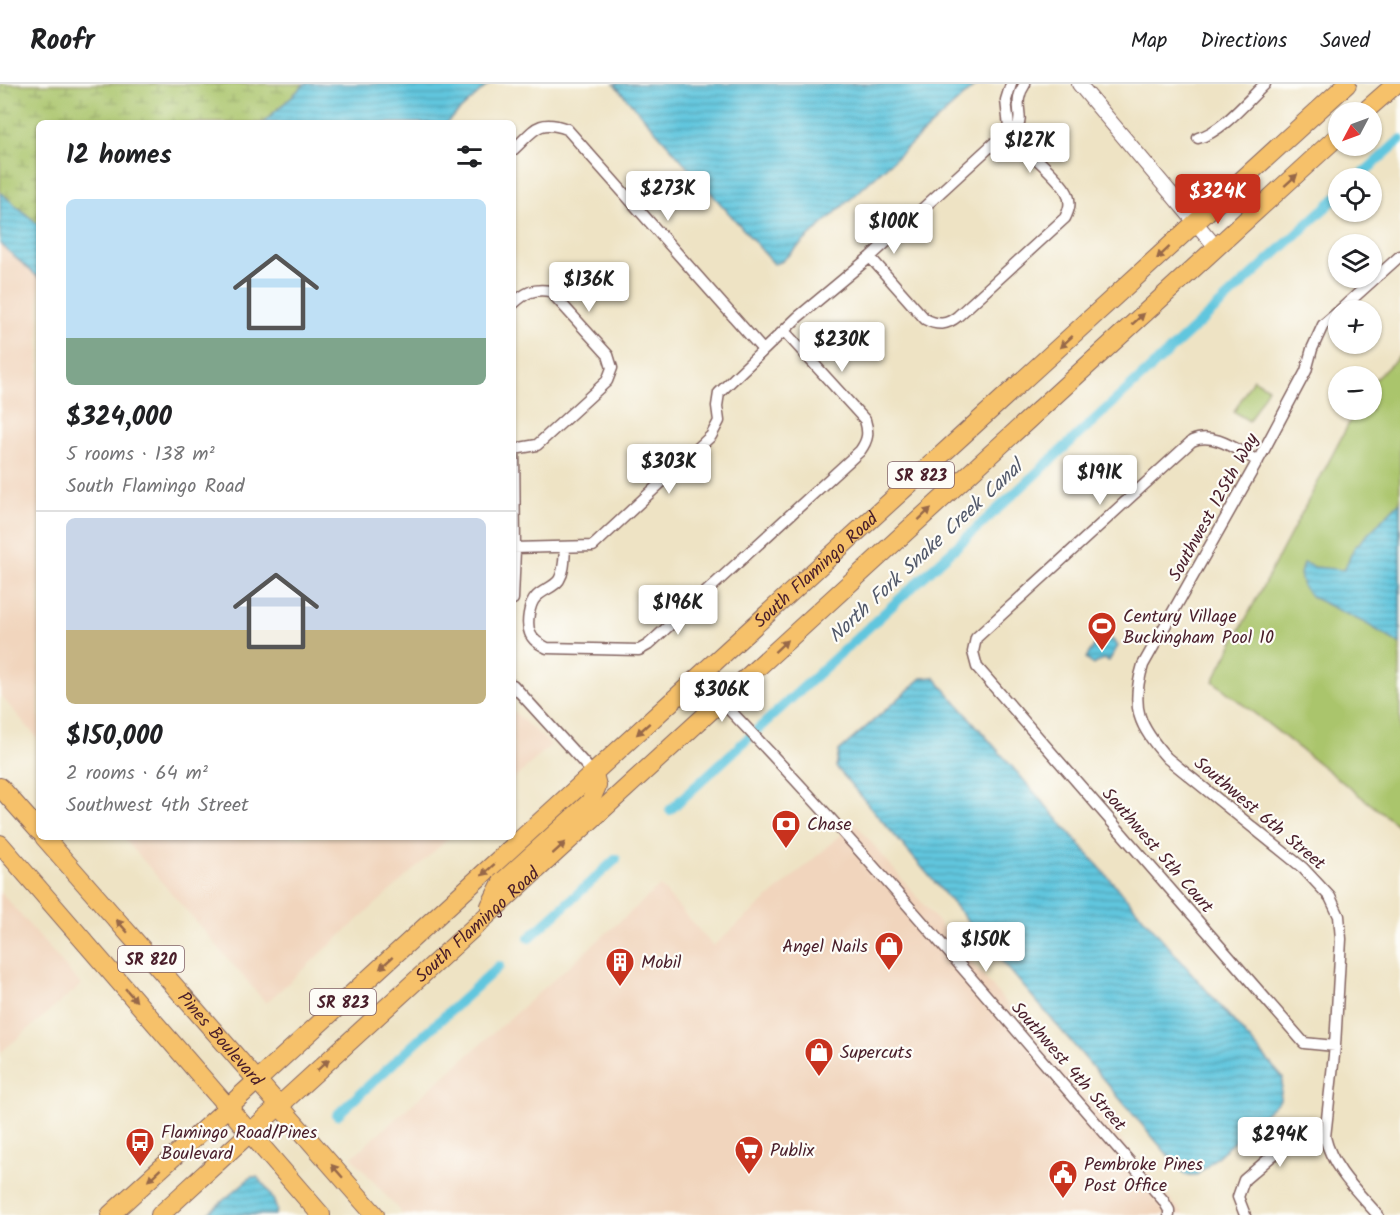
<!DOCTYPE html>
<meta charset="utf-8">
<style>
:root{--surface:#fff;--page:#f2f2f2;--text:#202124;--muted:#757577;--line:#e0e0e0;--accent:#c8321e}
body{margin:0;font-family:Kalam,sans-serif;background:var(--page);color:var(--text);height:100vh;display:flex;flex-direction:column;font-size:22px;white-space:nowrap}
*{box-sizing:border-box;margin:0}
p{font-size:20px;color:var(--muted)}
.icon{flex:none;width:33px;height:33px;fill:none;stroke:currentColor;stroke-width:2;stroke-linecap:round;stroke-linejoin:round}
.map{position:relative;flex:1;overflow:hidden}
.sheet{position:absolute;left:36px;top:36px;width:480px;height:720px;display:flex;flex-direction:column;background:var(--surface);border-radius:9px;box-shadow:0 2px 4px #0004}
.sheet>*{flex:none}
.needle{width:39px;rotate:229deg}
.fabs{position:absolute;left:1328px;top:18px;display:grid;gap:12px}
.fabs a{display:grid;place-items:center;width:54px;height:54px;border-radius:50%;background:var(--surface);box-shadow:0 2px 4px #0004;font-size:30px}
.price{position:absolute;translate:-50% -51px;padding:0 14px;border-radius:6px;background:#fff;color:#222;font-size:20px;line-height:39px;filter:drop-shadow(0 2px 3px #0008)}
.price::after{content:'';position:absolute;left:50%;top:36px;width:18px;height:14px;margin-left:-9px;background:inherit;clip-path:polygon(0 0,100% 0,50% 100%)}
.price.active{background:var(--accent);color:#fff}
ul{padding:0;list-style:none}
li{display:grid;align-content:center;gap:12px;height:318px;padding:0 30px}
li+li{border-top:2px solid var(--line)}
li span{display:grid;place-items:center;height:186px;border-radius:9px;color:#555}
li>.icon{margin-inline-start:auto}
span .icon{width:108px;height:108px;fill:#fffc;stroke-width:1}
li b{font-size:26px}
h2{display:flex;justify-content:space-between;align-items:center;height:72px;padding:0 30px;font-size:26px}
header{display:flex;align-items:center;gap:36px;box-sizing:border-box;height:84px;padding:0 30px;background:var(--surface);border-bottom:2px solid var(--line)}
header strong{font-size:28px}
nav{display:flex;gap:33px;margin-inline-start:auto;font-size:21px}
.map>svg:first-child{display:block}
.built{fill:#f1d5bd}
.green{fill:#aac56c;stroke:#7a724c;stroke-width:1.5}
.wetland{fill:url(#wetland-marsh);stroke:#7a724c;stroke-width:1.5}
.water{fill:url(#water-rules);stroke:#567284;stroke-width:1.5}
.lines{fill:none;stroke-linecap:round;stroke-linejoin:round}
.canal{stroke:#61c6de;stroke-width:10}
.minor-casing{stroke:#836461;stroke-width:13}
.tertiary-casing{stroke:#836461;stroke-width:16}
.trunk-casing{stroke:#836461;stroke-width:20}
.minor{stroke:#fff;stroke-width:10}
.tertiary{stroke:#fff;stroke-width:14}
.trunk{stroke:#f6c16b;stroke-width:18}
.oneway{fill:#976848}
.labels{text-anchor:middle;stroke-width:4.5;stroke-linejoin:round;paint-order:stroke}
.shield{fill:#fdfcf7;stroke:#806168;stroke-width:1.5}
.shield-label{font-size:16px;font-weight:bold;fill:#4a1f2b}
.street-label{font-size:18px;fill:#4a1f2b;stroke:#fdfcf7}
.poi-label{font-size:18px;fill:#4a1f2b;stroke:#fdfcf7;text-anchor:start}
.water-label{font-size:20px;font-style:italic;fill:#52596a;stroke:#fdfcf7}
</style>
<header>
<strong>Roofr</strong>
<nav><a>Map</a><a>Directions</a><a>Saved</a></nav>
</header>
<div class="map">
<svg width="1400" height="1131" viewBox="0 0 1400 1131">
<defs>
<pattern id="wetland-marsh" width="20" height="14" patternUnits="userSpaceOnUse" patternTransform="scale(1.5)"><rect width="20" height="14" fill="#aac56c"/><path d="M1 5h8M5 5V1M11 12h8M15 12V8" fill="none" stroke="#8c9f59"/></pattern>
<pattern id="water-rules" width="6" height="5" patternUnits="userSpaceOnUse" patternTransform="scale(1.5)"><rect width="6" height="5" fill="#61c6de"/><path d="M0 2.5h6" fill="none" stroke="#52a0b4"/></pattern>
</defs>
<rect width="100%" height="100%" fill="#fdfcf7"/>
<filter id="ink" filterUnits="userSpaceOnUse"><feTurbulence type="fractalNoise" baseFrequency=".0167" numOctaves="2"/><feDisplacementMap in="SourceGraphic" scale="12" xChannelSelector="R" yChannelSelector="G"/><feConvolveMatrix kernelMatrix="1 2 1 2 8 2 1 2 1" color-interpolation-filters="sRGB"/></filter>
<filter id="wash" filterUnits="userSpaceOnUse"><feTurbulence type="fractalNoise" baseFrequency=".008" numOctaves="4" result="noise"/><feDisplacementMap in="SourceGraphic" scale="24" xChannelSelector="R" yChannelSelector="G"/><feGaussianBlur stdDeviation="1.35" result="paint"/><feColorMatrix in="noise" values="0 0 0 0 0 0 0 0 0 0 0 0 0 0 0 0 0 1.4 0 .05"/><feComposite in="paint" operator="in"/></filter>
<g filter="url(#wash)">
<rect width="100%" height="100%" fill="#eee3c4"/>
<path class="built" d="M0 160 39 194V656L0 611Z
M513 627 551 661 513 696Z
M855 739 1184 1131H403L352 1073 660 802 713 862Z
M123 753H450L266 919Z
M0 807 81 901 0 969Z"/>
<path class="green" d="M1400 272V743L1213 597 1356 326H1371V299Z
M1253 295 1268 304 1249 337 1234 328Z"/>
<path class="wetland" d="M0 0H305L263 39H39V141L0 108Z"/>
<path class="water" d="M305 0H489L446 39H263Z
M614 0H977L781 178 774 180Z
M0 108 39 141V194L0 160Z
M1400 418V560L1365 539 1313 514 1303 503 1300 490 1303 479 1315 483 1344 486 1354 464Z
M1112 555 1118 562 1109 577 1104 575 1093 581 1086 574 1095 560 1099 561Z
M934 593 1283 994 1280 1016 1197 1091H1185L836 683 839 667 922 594Z
M251 1093H257C267 1102 273 1113 277 1126L275 1131H206Z"/>
<g class="lines">
<path class="canal" d="M1358 94 1400 56
M670 726 1338 112
M529 854 616 775
M337 1031 499 882"/>
</g>
</g>
<g filter="url(#ink)">
<g class="lines">
<g class="minor-casing">
<path id="minor" d="M1010 52 1006 16 1011 0
M1198 54C1222 48 1247 17 1265 0
M513 66C534 47 537 34 567 45L763 266
M870 173 925 235C938 242 947 241 958 232L1065 134C1069 126 1071 120 1068 111 1064 98 1023 62 1010 52
M513 220C525 209 533 204 550 207L608 271 612 284 607 297 537 361 514 365 515 465 513 515
M1340 226 1400 172
M1338 228 1323 241 1312 265 1306 287 1265 364 1143 581C1130 624 1139 642 1167 674L1303 784 1330 813 1339 832 1341 855 1335 962 1325 1053C1332 1084 1358 1108 1378 1131
M1258 377C1238 367 1214 347 1192 357L976 554 973 568 977 583 1304 959 1335 962
M513 464 593 462 711 352 719 337 717 322 719 309 798 233 870 173 994 59C1040 41 1006 27 1025 0
M565 464C564 475 565 486 559 496 553 504 542 506 536 513 529 520 526 540 530 549 533 557 540 560 547 564L639 566 648 561 860 367C868 356 869 349 865 336L785 248
M513 601 594 690
M721 617C875 777 1017 949 1163 1116L1169 1126V1131
M1245 1131 1238 1113 1244 1096 1279 1066 1301 1056 1325 1053"/>
</g>
<g class="tertiary-casing">
<path id="tertiary" d="M1079 0 1216 163"/>
</g>
<g class="trunk-casing">
<g id="trunk">
<path d="M1364 28 1396 0"/>
<path d="M0 703 39 747"/>
<path id="s1" d="M44 753 375 1131"/>
<path d="M0 760 321 1131"/>
<path d="M490 822 502 798 590 718 597 702 594 690"/>
<path id="s2" d="M110 1131 1347 0"/>
<path id="s3" d="M160 1131 1338 52"/>
</g>
</g>
<use href="#minor" class="minor"/>
<use href="#tertiary" class="tertiary"/>
<use href="#trunk" class="trunk"/>
</g>
<defs><path id="oneway-solid" d="M-6-.8H1V-3.2L6.5 0L1 3.2V.8H-6Z" transform="scale(1.5)"/></defs>
<g class="oneway">
<use href="#oneway-solid" transform="translate(1291 96) rotate(-42)"/>
<use href="#oneway-solid" transform="translate(1163 169) rotate(137)"/>
<use href="#oneway-solid" transform="translate(1138 235) rotate(-42)"/>
<use href="#oneway-solid" transform="translate(1066 258) rotate(138)"/>
<use href="#oneway-solid" transform="translate(925 430) rotate(-43)"/>
<use href="#oneway-solid" transform="translate(781 562) rotate(-43)"/>
<use href="#oneway-solid" transform="translate(643 645) rotate(138)"/>
<use href="#oneway-solid" transform="translate(559 764) rotate(-42)"/>
<use href="#oneway-solid" transform="translate(488 786) rotate(138)"/>
<use href="#oneway-solid" transform="translate(122 842) rotate(-131)"/>
<use href="#oneway-solid" transform="translate(386 879) rotate(138)"/>
<use href="#oneway-solid" transform="translate(131 911) rotate(49)"/>
<use href="#oneway-solid" transform="translate(323 981) rotate(-43)"/>
<use href="#oneway-solid" transform="translate(337 1087) rotate(-131)"/>
<use href="#oneway-solid" transform="translate(154 1091) rotate(137)"/>
</g>
</g>
<defs>
<g id="stadium-pin" transform="scale(1.5)"><path d="M0 17L-7.5 6A9.5 9.5 0 1 1 7.5 6Z" fill="#c8321e" stroke="#fdfcf7"/><path d="M0-5a6.5 5 0 1 0 0 10a6.5 5 0 1 0 0-10ZM-3.5-1.8h7v3.6h-7Z" fill="#fff"/></g>
<g id="bank-pin" transform="scale(1.5)"><path d="M0 17L-7.5 6A9.5 9.5 0 1 1 7.5 6Z" fill="#c8321e" stroke="#fdfcf7"/><path d="M-6-4H6V4H-6ZM0-2.3a2.3 2.3 0 1 0 0 4.6a2.3 2.3 0 1 0 0-4.6Z" fill="#fff"/></g>
<g id="shop-pin" transform="scale(1.5)"><path d="M0 17L-7.5 6A9.5 9.5 0 1 1 7.5 6Z" fill="#c8321e" stroke="#fdfcf7"/><path d="M-5-2.5h2.3a2.7 3.5 0 0 1 5.4 0H5L5.5 6h-11ZM-1.5-2.5h3a1.5 2.3 0 0 0-3 0Z" fill="#fff"/></g>
<g id="building-pin" transform="scale(1.5)"><path d="M0 17L-7.5 6A9.5 9.5 0 1 1 7.5 6Z" fill="#c8321e" stroke="#fdfcf7"/><path d="M-4-6H4V6H1V3H-1V6H-4ZM-2.5-4.3h1.7v1.8h-1.7ZM.8-4.3h1.7v1.8H.8ZM-2.5-1h1.7V.8h-1.7ZM.8-1h1.7V.8H.8Z" fill="#fff"/></g>
<g id="bus-pin" transform="scale(1.5)"><path d="M0 17L-7.5 6A9.5 9.5 0 1 1 7.5 6Z" fill="#c8321e" stroke="#fdfcf7"/><path d="M-5-6H5V4H4V6H2V4H-2V6H-4V4H-5ZM-3.5-4V0h7V-4ZM-3.5 1.2v1.5H-2V1.2ZM2 1.2v1.5H3.5V1.2Z" fill="#fff"/></g>
<g id="supermarket-pin" transform="scale(1.5)"><path d="M0 17L-7.5 6A9.5 9.5 0 1 1 7.5 6Z" fill="#c8321e" stroke="#fdfcf7"/><path d="M-6-5.5h2.5l.6 2H6L4.5 2H-2.5L-4.4-4H-6ZM-1.5 3.2a1.3 1.3 0 1 0 .1 0ZM3 3.2a1.3 1.3 0 1 0 .1 0Z" fill="#fff"/></g>
<g id="civic-pin" transform="scale(1.5)"><path d="M0 17L-7.5 6A9.5 9.5 0 1 1 7.5 6Z" fill="#c8321e" stroke="#fdfcf7"/><path d="M-.6-6.5H3V-4.5H.6V-3L4-1V1h2V6H-6V1h2V-1L-.6-3ZM-1.2 2.5V6h2.4V2.5Z" fill="#fff"/></g>
</defs>
<g fill-rule="evenodd">
<use href="#stadium-pin" x="1102" y="542"/>
<use href="#bank-pin" x="786" y="740"/>
<use href="#shop-pin" x="889" y="862"/>
<use href="#building-pin" x="620" y="878"/>
<use href="#shop-pin" x="819" y="968"/>
<use href="#bus-pin" x="140" y="1058"/>
<use href="#supermarket-pin" x="749" y="1066"/>
<use href="#civic-pin" x="1063" y="1090"/>
</g>
<g class="labels">
<g class="shield">
<rect x="888" y="378" width="66" height="26" rx="4.5"/>
<rect x="118" y="862" width="66" height="26" rx="4.5"/>
<rect x="310" y="905" width="66" height="26" rx="4.5"/>
</g>
<g class="shield-label">
<text x="921" y="397">SR 823</text>
<text x="151" y="881">SR 820</text>
<text x="343" y="924">SR 823</text>
</g>
<g class="street-label">
<text transform="translate(1213 423) rotate(-61)" y="6">Southwest 125th Way</text>
<text dy="6" stroke="none"><textPath href="#s2" startOffset="956">South Flamingo Road</textPath></text>
<text transform="translate(1260 729) rotate(40)" y="6">Southwest 6th Street</text>
<text transform="translate(1158 766) rotate(49)" y="6">Southwest 5th Court</text>
<text dy="6" stroke="none"><textPath href="#s3" startOffset="430">South Flamingo Road</textPath></text>
<text dy="6" stroke="none"><textPath href="#s1" startOffset="268">Pines Boulevard</textPath></text>
<text transform="translate(1069 982) rotate(49)" y="6">Southwest 4th Street</text>
</g>
<g class="poi-label">
<text x="1123" y="538">Century Village<tspan x="1123" dy="21">Buckingham Pool 10</tspan></text>
<text x="807" y="746">Chase</text>
<text x="868" y="868" text-anchor="end">Angel Nails</text>
<text x="641" y="884">Mobil</text>
<text x="840" y="974">Supercuts</text>
<text x="161" y="1054">Flamingo Road/Pines<tspan x="161" dy="21">Boulevard</tspan></text>
<text x="770" y="1072">Publix</text>
<text x="1084" y="1086">Pembroke Pines<tspan x="1084" dy="21">Post Office</tspan></text>
</g>
<g class="water-label">
<text transform="translate(925 467) rotate(-43)" y="7">North Fork Snake Creek Canal</text>
</g>
</g>
</svg>
<div class="fabs">
<a><svg class="needle" viewBox="-14 -14 28 28"><path d="M0-13l5 13h-10z" fill="#e53935"/><path d="M0 13l5-13h-10z" fill="#757577"/></svg></a>
<a><svg class="icon" aria-label="locate" viewBox="0 0 24 24"><circle cx="12" cy="12" r="6"/><path d="M12 2v4M12 18v4M2 12h4M18 12h4"/></svg></a>
<a><svg class="icon" aria-label="layers" viewBox="0 0 24 24"><path d="M12 4l9 5-9 5-9-5zM3 14l9 5 9-5"/></svg></a>
<a>+</a>
<a>−</a>
</div>
<b class="price" style="left:1030px;top:90px">$127K</b>
<b class="price" style="left:668px;top:138px">$273K</b>
<b class="price active" style="left:1218px;top:141px">$324K</b>
<b class="price" style="left:894px;top:171px">$100K</b>
<b class="price" style="left:589px;top:229px">$136K</b>
<b class="price" style="left:842px;top:289px">$230K</b>
<b class="price" style="left:669px;top:411px">$303K</b>
<b class="price" style="left:1100px;top:422px">$191K</b>
<b class="price" style="left:678px;top:552px">$196K</b>
<b class="price" style="left:722px;top:639px">$306K</b>
<b class="price" style="left:986px;top:889px">$150K</b>
<b class="price" style="left:1280px;top:1084px">$294K</b>
<section class="sheet">
<h2>12 homes<svg class="icon" aria-label="filters" viewBox="0 0 24 24"><path d="M4 7h16M4 17h16"/><circle cx="9" cy="7" r="2"/><circle cx="15" cy="17" r="2"/></svg></h2>
<ul>
<li><span style="background:linear-gradient(#bfe0f5 75%,#7fa58c 0)"><svg class="icon" aria-label="home" viewBox="0 0 24 24"><path d="M3 11l9-7 9 7M6 9v11h12V9"/></svg></span><div><b>$324,000</b><p>5 rooms · 138 m²</p><p>South Flamingo Road</p></div></li>
<li><span style="background:linear-gradient(#c9d6e8 60%,#c2b280 0)"><svg class="icon" aria-label="home" viewBox="0 0 24 24"><path d="M3 11l9-7 9 7M6 9v11h12V9"/></svg></span><div><b>$150,000</b><p>2 rooms · 64 m²</p><p>Southwest 4th Street</p></div></li>
</ul>
</section>
</div>
